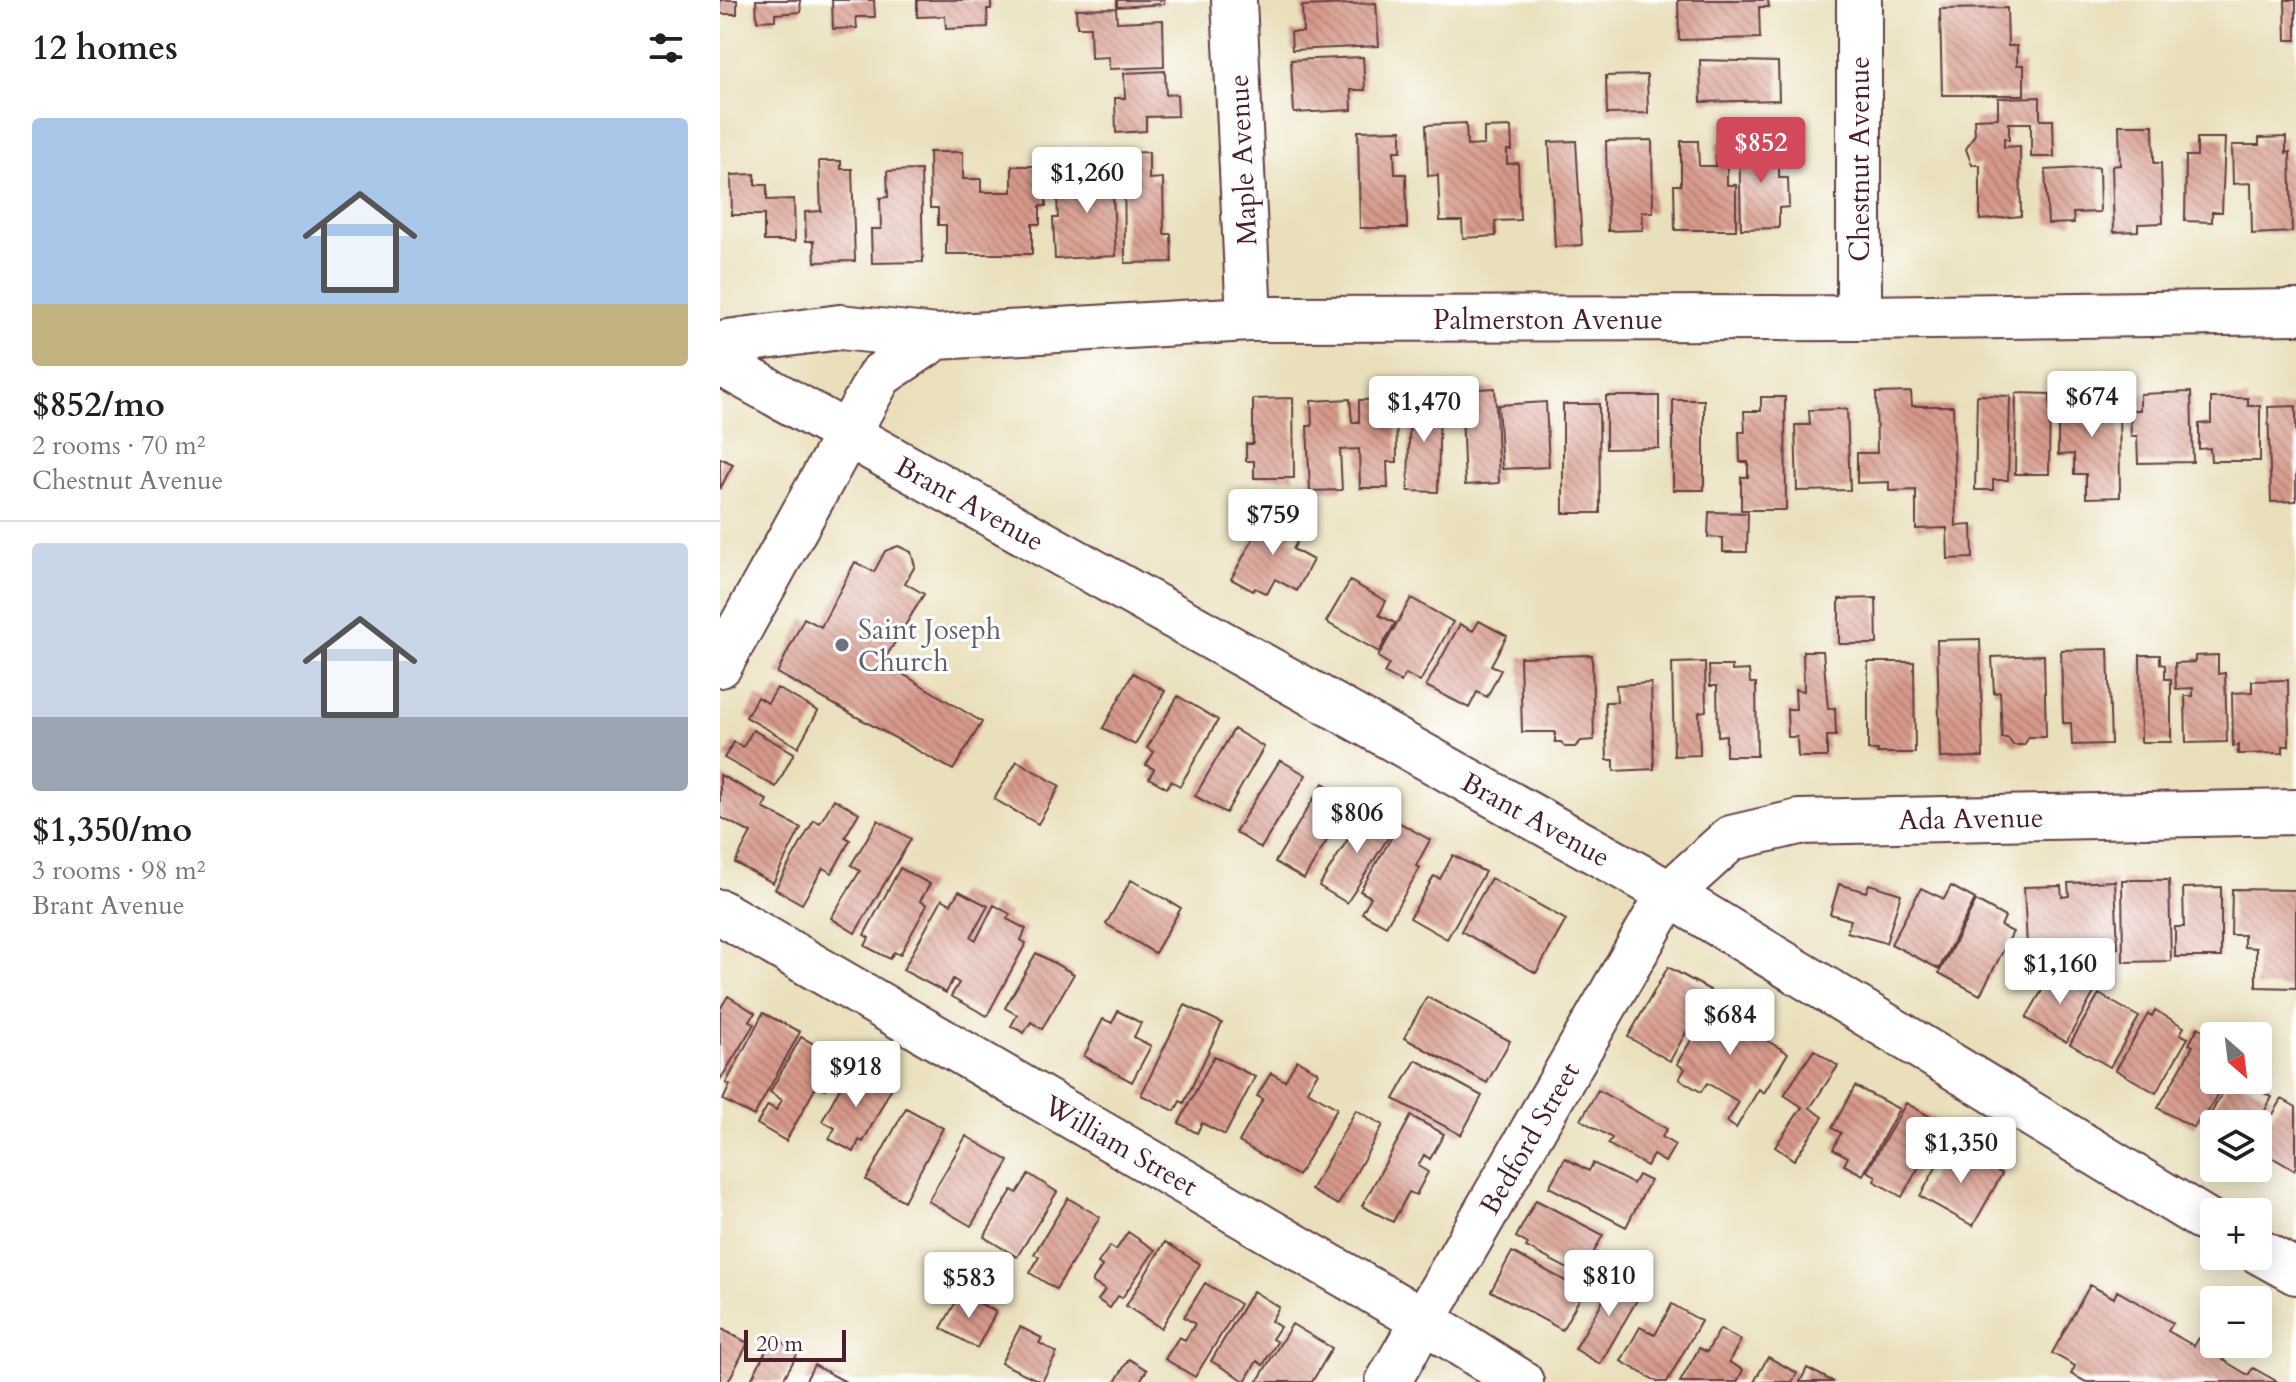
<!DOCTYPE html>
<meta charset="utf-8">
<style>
:root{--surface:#fff;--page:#f2f2f2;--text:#202124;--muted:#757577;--line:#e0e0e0;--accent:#d1495b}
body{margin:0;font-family:Cardo,serif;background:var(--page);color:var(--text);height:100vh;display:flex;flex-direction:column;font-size:30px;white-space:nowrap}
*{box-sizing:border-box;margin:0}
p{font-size:26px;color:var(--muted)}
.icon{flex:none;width:44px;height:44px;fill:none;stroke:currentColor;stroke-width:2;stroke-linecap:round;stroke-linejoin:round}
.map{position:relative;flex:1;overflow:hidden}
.details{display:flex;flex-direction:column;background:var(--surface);width:720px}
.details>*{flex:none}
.needle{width:52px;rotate:152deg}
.buttons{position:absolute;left:1480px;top:1022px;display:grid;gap:16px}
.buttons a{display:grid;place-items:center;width:72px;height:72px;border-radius:8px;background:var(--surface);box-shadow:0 4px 20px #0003;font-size:40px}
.scale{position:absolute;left:24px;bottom:20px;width:102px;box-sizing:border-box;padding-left:8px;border:4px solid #4a1f2b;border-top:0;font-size:22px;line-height:28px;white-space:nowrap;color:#4a1f2b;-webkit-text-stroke:6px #fff;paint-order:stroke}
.price{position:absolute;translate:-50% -68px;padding:0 18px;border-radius:8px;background:#fff;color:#222;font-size:26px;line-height:52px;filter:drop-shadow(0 2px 4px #0008)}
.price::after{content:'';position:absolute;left:50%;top:48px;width:24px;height:18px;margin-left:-12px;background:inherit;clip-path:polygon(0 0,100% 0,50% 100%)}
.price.on{background:var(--accent);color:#fff}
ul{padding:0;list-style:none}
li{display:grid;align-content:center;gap:16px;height:424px;padding:0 32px}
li+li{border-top:2px solid var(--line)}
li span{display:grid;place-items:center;height:248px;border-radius:8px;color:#555}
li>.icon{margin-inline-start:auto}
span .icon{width:144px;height:144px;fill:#fffc;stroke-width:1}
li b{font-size:34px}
h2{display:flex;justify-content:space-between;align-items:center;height:96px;padding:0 32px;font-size:34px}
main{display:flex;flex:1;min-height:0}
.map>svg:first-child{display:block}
.building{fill:url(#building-back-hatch)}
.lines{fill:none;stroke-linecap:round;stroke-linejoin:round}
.minor-casing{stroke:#623c40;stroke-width:48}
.major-casing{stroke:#623c40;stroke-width:48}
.minor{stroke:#fff;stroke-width:44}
.major{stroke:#fff;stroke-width:44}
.worship-dot{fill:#6b7280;stroke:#fff;stroke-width:3}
.labels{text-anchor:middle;stroke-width:6;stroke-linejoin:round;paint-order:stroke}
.street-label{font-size:28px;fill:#4a1f2b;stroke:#fff}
.worship-label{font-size:28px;fill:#5b616d;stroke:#fff;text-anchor:start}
</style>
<main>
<section class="details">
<h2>12 homes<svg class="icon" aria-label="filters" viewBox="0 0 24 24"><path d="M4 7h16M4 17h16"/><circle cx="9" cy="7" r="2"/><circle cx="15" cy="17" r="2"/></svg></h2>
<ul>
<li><span style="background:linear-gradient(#a9c7e8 75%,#c2b280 0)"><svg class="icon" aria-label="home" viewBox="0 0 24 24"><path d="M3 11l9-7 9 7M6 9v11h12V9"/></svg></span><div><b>$852/mo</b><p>2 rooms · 70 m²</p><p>Chestnut Avenue</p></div></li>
<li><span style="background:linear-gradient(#c9d6e8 70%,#9aa5b1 0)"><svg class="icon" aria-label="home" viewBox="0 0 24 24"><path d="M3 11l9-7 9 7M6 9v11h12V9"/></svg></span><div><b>$1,350/mo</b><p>3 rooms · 98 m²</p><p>Brant Avenue</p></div></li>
</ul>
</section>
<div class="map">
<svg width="1576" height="1382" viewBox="0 0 1576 1382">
<defs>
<pattern id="building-back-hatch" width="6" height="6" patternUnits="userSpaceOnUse" patternTransform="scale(2)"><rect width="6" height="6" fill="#d6998a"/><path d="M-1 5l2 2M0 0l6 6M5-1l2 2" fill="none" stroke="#b07c71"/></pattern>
</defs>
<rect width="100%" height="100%" fill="#fff"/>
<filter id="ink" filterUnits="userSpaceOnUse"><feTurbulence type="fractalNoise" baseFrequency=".0125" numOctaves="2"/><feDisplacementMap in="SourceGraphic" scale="16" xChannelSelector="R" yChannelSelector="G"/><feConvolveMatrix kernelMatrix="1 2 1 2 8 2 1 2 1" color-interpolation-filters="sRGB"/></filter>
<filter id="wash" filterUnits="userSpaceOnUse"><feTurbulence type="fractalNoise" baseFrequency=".006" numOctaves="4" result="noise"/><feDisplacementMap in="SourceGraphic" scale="32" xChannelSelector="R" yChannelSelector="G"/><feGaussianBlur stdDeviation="1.8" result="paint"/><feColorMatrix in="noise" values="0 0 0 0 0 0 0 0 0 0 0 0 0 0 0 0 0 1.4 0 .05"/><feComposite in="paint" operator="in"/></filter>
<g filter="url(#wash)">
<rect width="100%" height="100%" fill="#e9dfba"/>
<g id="blocks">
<path class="building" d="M0 0H17V14H0Z
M36 0H80L81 12 55 14V20L37 21Z
M112 0H154L155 17H136L137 28 113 29Z
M197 0H271V9H267L268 27 226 29 225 16 197 17Z
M397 0H444V4L397 7Z
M958 0H1048L1049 7H1039L1040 38 959 40Z
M1565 0H1576V40H1566Z
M656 3 659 46 572 50 571 32H583L582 6Z
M396 8 397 22 443 20 444 67 389 69V57L371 58 370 27H357L356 9Z
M1287 8 1288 46H1297V65H1304V95H1222L1220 9Z
M643 57 645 90H631L632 110 574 113 571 60Z
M980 60 1058 62 1059 100 981 102Z
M445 71 446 95 457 94 458 116 426 117V131L396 133 395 98H405L404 73Z
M927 75 928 113 887 114 886 76Z
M1320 97V120H1333L1334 157H1311V123H1289V140L1284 138V147L1300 146 1301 216 1260 220V165H1252L1246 149 1255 134 1254 119 1278 118V98Z
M746 123 747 146 764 145V128L791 127 792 150H787V164L798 163 800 220 775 221 776 236 743 238 742 221H720L718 175 708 176 706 125Z
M1399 125H1433L1434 163H1441L1443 223 1418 224V231L1394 232 1392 166 1400 165Z
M681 130V151H674L675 174H686L687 228H640L638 131Z
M1566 137V153L1570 152 1572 232 1532 234 1531 183 1513 184 1512 145H1539V138Z
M1050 138 1051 158 1059 157V178H1068L1069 207 1059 208V228L1021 229 1019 139Z
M1477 138H1505L1502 212H1492V222L1465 221 1466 156H1477Z
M932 140 933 212H922L923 230 888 231 886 141Z
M856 141 862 245 835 247 829 142Z
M961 141H978L979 166H996V142H1007V185H1016V230H955L954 185H961Z
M209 152H243V179H261V192H292V166H325L326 206H320V224H312V254H226V225H218V208H210Z
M429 152V179L443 178 444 234H451L452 262 405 263 404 153Z
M383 156 385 176 392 175 396 256 335 259 333 218H338L337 196 357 195 355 158Z
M99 161H121V169H132L135 261 95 262 94 241H86L85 212 101 211Z
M1379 167 1380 212 1353 213 1354 223 1328 224 1325 170Z
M201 170 203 262 152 263 151 229H161L160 198 168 197 167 171Z
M35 174V185H47V200L74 199 75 241H44V215H12L11 175Z
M775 388 779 483 745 485 741 390Z
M1399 391 1400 497 1366 498V474H1354V454L1338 455V392Z
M1191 392 1192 406H1233L1236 526 1252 525 1253 558 1228 559 1227 528 1196 529V490L1169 491V482L1137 483V453H1157L1156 393Z
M1471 392 1473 462 1418 463 1417 436H1411L1410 410H1420V394Z
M1296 393 1330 394 1329 474H1295Z
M1257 395 1290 396 1288 480H1273V490H1255Z
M886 396H939V448L886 449Z
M690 397 720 398 718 492 688 491Z
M1041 397H1065L1066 510H1021V477H1028V462H1020L1019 432H1025L1024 411H1041Z
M573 398 574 478H534V461H526V444H533V399Z
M1491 398H1528V406H1540V461H1491L1490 448 1479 449V424L1491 423Z
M630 399 632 422H639V400L676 399 677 462H667L668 488H640L639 449 620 450 622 490 590 491 587 426H592L591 401Z
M953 400H984V490H953Z
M826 402 829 467 782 469 778 405Z
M843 404H879L880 513H843Z
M1576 406V501L1551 502 1548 407Z
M1127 409 1130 490 1077 491 1075 425H1090L1089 410Z
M0 458 13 464 0 489Z
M553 510 578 524 570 538 577 542 573 549 593 560 577 591 555 579 547 594 535 588 533 591 511 579 542 522 545 524Z
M989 512 1028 513 1027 552H1003V538L988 537Z
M178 546 191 552 195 566 185 583 204 594 163 662 262 722 233 770 57 673 84 618 101 627 135 562 154 572 165 551Z
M630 581 666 601 659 615 675 623 659 652 606 622Z
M691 598 733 622 700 682 686 674 681 682 664 673 669 664 658 657Z
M1156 598 1157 644H1119V599Z
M759 621 787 636 771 665 781 670 767 697 757 692 749 708 706 686 740 624 753 631Z
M1260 639 1263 757 1220 758 1217 640Z
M1388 649 1391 744 1352 745 1351 723H1343L1341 650Z
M1083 651H1103L1108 709 1115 708 1116 736H1107V757H1078L1077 737H1068L1067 709H1076L1075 689 1084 691Z
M872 655 874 740 861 741 855 747H845L841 742H835V732H802L800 657Z
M1324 655 1326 737H1309L1304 745H1293L1288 738H1282L1280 692 1274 693 1272 657Z
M1420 655H1440V664L1445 665V679H1451V742H1421Z
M1498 655V674L1505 673 1507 742 1466 743 1465 696H1473V688L1456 689 1455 663 1475 662V656Z
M985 662 986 711 979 712 980 755 954 756 952 663Z
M1148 662H1194L1195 753H1157L1158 750H1148Z
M989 666H1012V671L1029 670 1030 683H1036L1037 756H1006V735L998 736 997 686H990Z
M413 673 445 691 415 745 383 728Z
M1568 680 1569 746H1563V753L1518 754V745L1513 746 1512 693 1532 692V681Z
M931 683 934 769 894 771V760H887L885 702H897L896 685Z
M57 688 98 711 78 747 26 717 37 697 48 703Z
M458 696 498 720 460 786 451 781 447 788 429 778 434 769 426 765 434 752 427 748Z
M514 729 544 747 506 813 475 796Z
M33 730 74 753 56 787 4 758 14 742 23 747Z
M560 760 586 775 541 848 515 832Z
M297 761 340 786 318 824 274 799Z
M0 775 47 800 43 808 81 828 53 883 15 863 31 833 0 817Z
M603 783 631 800 584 879 555 862Z
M114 799 139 813 125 837 130 840 112 873 103 868 82 904 55 889 94 820 100 823Z
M647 808 676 825 627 903 599 886Z
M158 820 191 839 135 933 111 918 140 871 131 865Z
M680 823 710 840 696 866 700 868 666 926 642 913 651 897 640 891Z
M733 855 765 872 727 939 690 918 714 876 720 879Z
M180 868 210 884 200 901 207 905 180 955 174 952 170 959 145 946 149 938 144 935Z
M771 878 846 920 816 973 741 931Z
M411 880 461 908 435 953 386 924Z
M1402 880H1449L1451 961 1403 962Z
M1395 881 1398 948 1382 949 1383 956 1355 958 1354 945 1307 947 1304 887 1341 886 1342 897 1349 896 1348 883Z
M1119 884 1146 892 1149 884 1181 894 1166 943 1127 932 1131 920 1110 914Z
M1231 886 1255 899 1219 969 1171 944 1201 888 1224 899Z
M1501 887V957H1455V927H1464L1463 888Z
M1512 889 1576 890V988L1536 987V948L1524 947V935H1511Z
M239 891 268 906 251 937 256 940 274 905 290 914 287 919 306 929 301 940 306 943 267 1016 231 996 239 983 233 979 226 993 183 970 222 899 231 904Z
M1256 901 1285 917 1281 926 1293 932 1260 995 1219 973Z
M316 953 354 974 322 1029 311 1022 304 1033 291 1026 297 1015 285 1008Z
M948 967 990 990 950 1061 908 1037Z
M1334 970 1374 993 1346 1042 1306 1018Z
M1379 994 1419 1017 1390 1067 1350 1044Z
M8 996 35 1013 29 1021 34 1024 0 1080V1009Z
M997 996 1035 1019 1029 1030 1068 1053 1044 1093 1039 1089 1016 1128 1007 1122 1019 1102 987 1083 981 1092 959 1079 965 1069 957 1064Z
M707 997 790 1041 767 1083 684 1038Z
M465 1005 502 1023 464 1103 460 1101 455 1111 421 1095Z
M1435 1010 1464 1027 1460 1034 1468 1038 1436 1093 1396 1070 1428 1014 1432 1016Z
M398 1011 421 1023 414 1037 431 1046 412 1082 364 1056 383 1019 392 1023Z
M43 1013 80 1032 34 1116 3 1100 10 1085 6 1083Z
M1478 1027 1494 1036V1080H1505L1483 1121 1479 1119 1474 1128 1438 1108 1473 1046 1469 1044Z
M81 1037 122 1059 105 1089 97 1085 66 1141 37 1124 48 1105 56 1110 62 1100 50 1092Z
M1094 1050 1118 1066 1090 1108 1103 1117 1074 1160 1055 1147 1082 1107 1064 1095Z
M494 1056 535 1077 505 1135 482 1123 477 1133 459 1123Z
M577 1060 598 1072 587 1091 617 1108 578 1176 519 1142 543 1099 537 1096 551 1073 565 1081Z
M696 1060 762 1096 741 1135 674 1099Z
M142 1071 172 1087 143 1142 139 1140 134 1152 109 1139 115 1128 102 1121 126 1076 136 1082Z
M1509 1080H1518L1552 1097 1538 1124H1494V1139L1481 1132Z
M1135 1086 1179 1109 1143 1175 1124 1165 1128 1157 1113 1149 1121 1133 1112 1128Z
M878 1090 947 1129 942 1137 955 1145 945 1162 933 1155 927 1166 888 1144 892 1138 861 1120Z
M1562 1099 1576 1107V1166L1574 1170 1538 1149V1140Z
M1186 1103 1223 1124 1182 1197 1154 1181 1156 1176 1147 1171Z
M186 1108 223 1128 184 1201 146 1180Z
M636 1110 663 1125 618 1205 591 1190Z
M691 1116 724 1134 710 1159 704 1155 698 1166 708 1172 696 1195 689 1192 673 1222 642 1206Z
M246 1136 289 1161 251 1226 208 1201Z
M1229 1144 1282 1174 1253 1226 1200 1196Z
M845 1158 869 1171 873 1163 913 1184 918 1175 930 1181 906 1227 829 1187Z
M309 1174 337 1192 297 1257 264 1237 292 1190 297 1193Z
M348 1198 380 1217 336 1289 310 1273 319 1257 314 1254Z
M816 1200 883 1235 861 1276 806 1247 808 1244 796 1237Z
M408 1232 435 1250 402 1298 398 1296 390 1308 378 1300 385 1290 372 1282 382 1266 378 1263 390 1246 396 1250Z
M445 1242 480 1264 441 1328 406 1306Z
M792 1252 864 1291 842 1330 771 1291Z
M900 1271 921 1283 913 1298 917 1300 880 1364 855 1349Z
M485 1283 520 1304 475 1377 445 1359 459 1337 465 1340 475 1324 464 1317Z
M1370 1285 1394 1298 1397 1291 1453 1323 1448 1331 1474 1346 1479 1338 1507 1353 1503 1360 1528 1375 1533 1368 1558 1382H1366L1351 1374 1355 1366 1332 1353Z
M533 1291 559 1307 551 1321 560 1327 552 1339 557 1342 543 1365 537 1361 525 1381 491 1361Z
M241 1293 276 1312 257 1348 221 1328Z
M952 1304 981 1321 947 1382H938L901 1361 920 1327 935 1335Z
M572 1324 612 1348 592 1382H537Z
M300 1327 322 1338 319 1343 337 1353 322 1382 281 1363Z
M0 1328 28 1343 8 1382H0Z
M1000 1329 1021 1340 1009 1362 1023 1370 1017 1382H960L979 1348 987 1352Z
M53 1337 79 1351 62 1382H30Z
M1048 1357 1077 1373 1072 1382H1034Z
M409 1359 427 1370 419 1382H395Z
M94 1365 126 1382H85Z
M1087 1368 1114 1382H1080Z"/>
</g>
</g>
<g filter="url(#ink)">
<use href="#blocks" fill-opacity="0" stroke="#623c40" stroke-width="2"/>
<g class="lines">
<g class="minor-casing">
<path id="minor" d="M514 0 529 319
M1139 0V318
M0 343 120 327 217 337 529 319 1139 318 1576 312
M0 665 160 375 217 337
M0 912 721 1331 801 1382
M668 1382 949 894 1011 838 1079 822 1576 812"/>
</g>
<g class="major-casing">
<path id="major" d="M0 363 926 880 1494 1225
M1538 1251 1576 1272"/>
</g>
<use href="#minor" class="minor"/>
<use href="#major" class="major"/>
</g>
</g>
<circle class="worship-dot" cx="122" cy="645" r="8"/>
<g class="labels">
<g class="street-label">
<text transform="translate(1139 159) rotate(-90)" y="10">Chestnut Avenue</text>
<text transform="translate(522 160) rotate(-93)" y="10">Maple Avenue</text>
<text x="828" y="329">Palmerston Avenue</text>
<text transform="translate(250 503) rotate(29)" y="10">Brant Avenue</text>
<text transform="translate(1251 818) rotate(-1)" y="10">Ada Avenue</text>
<text transform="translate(816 819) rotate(29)" y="10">Brant Avenue</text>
<text transform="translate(809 1138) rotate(-60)" y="10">Bedford Street</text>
<text transform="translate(401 1145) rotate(30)" y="10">William Street</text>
</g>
<g class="worship-label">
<text x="138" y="639">Saint Joseph<tspan x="138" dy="32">Church</tspan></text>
</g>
</g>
</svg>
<div class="buttons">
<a><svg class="needle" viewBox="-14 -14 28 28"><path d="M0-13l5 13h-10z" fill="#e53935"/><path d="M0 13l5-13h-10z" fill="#757577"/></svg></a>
<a><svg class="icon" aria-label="layers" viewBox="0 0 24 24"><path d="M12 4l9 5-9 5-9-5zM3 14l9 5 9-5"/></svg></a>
<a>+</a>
<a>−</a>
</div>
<div class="scale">20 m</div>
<b class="price on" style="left:1041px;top:185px">$852</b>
<b class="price" style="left:367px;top:215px">$1,260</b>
<b class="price" style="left:1372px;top:439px">$674</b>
<b class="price" style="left:704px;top:444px">$1,470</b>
<b class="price" style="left:553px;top:557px">$759</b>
<b class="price" style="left:637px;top:855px">$806</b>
<b class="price" style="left:1340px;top:1006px">$1,160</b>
<b class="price" style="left:1010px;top:1057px">$684</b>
<b class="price" style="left:136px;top:1109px">$918</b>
<b class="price" style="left:1241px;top:1185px">$1,350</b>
<b class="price" style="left:889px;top:1318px">$810</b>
<b class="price" style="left:249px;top:1320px">$583</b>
</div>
</main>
